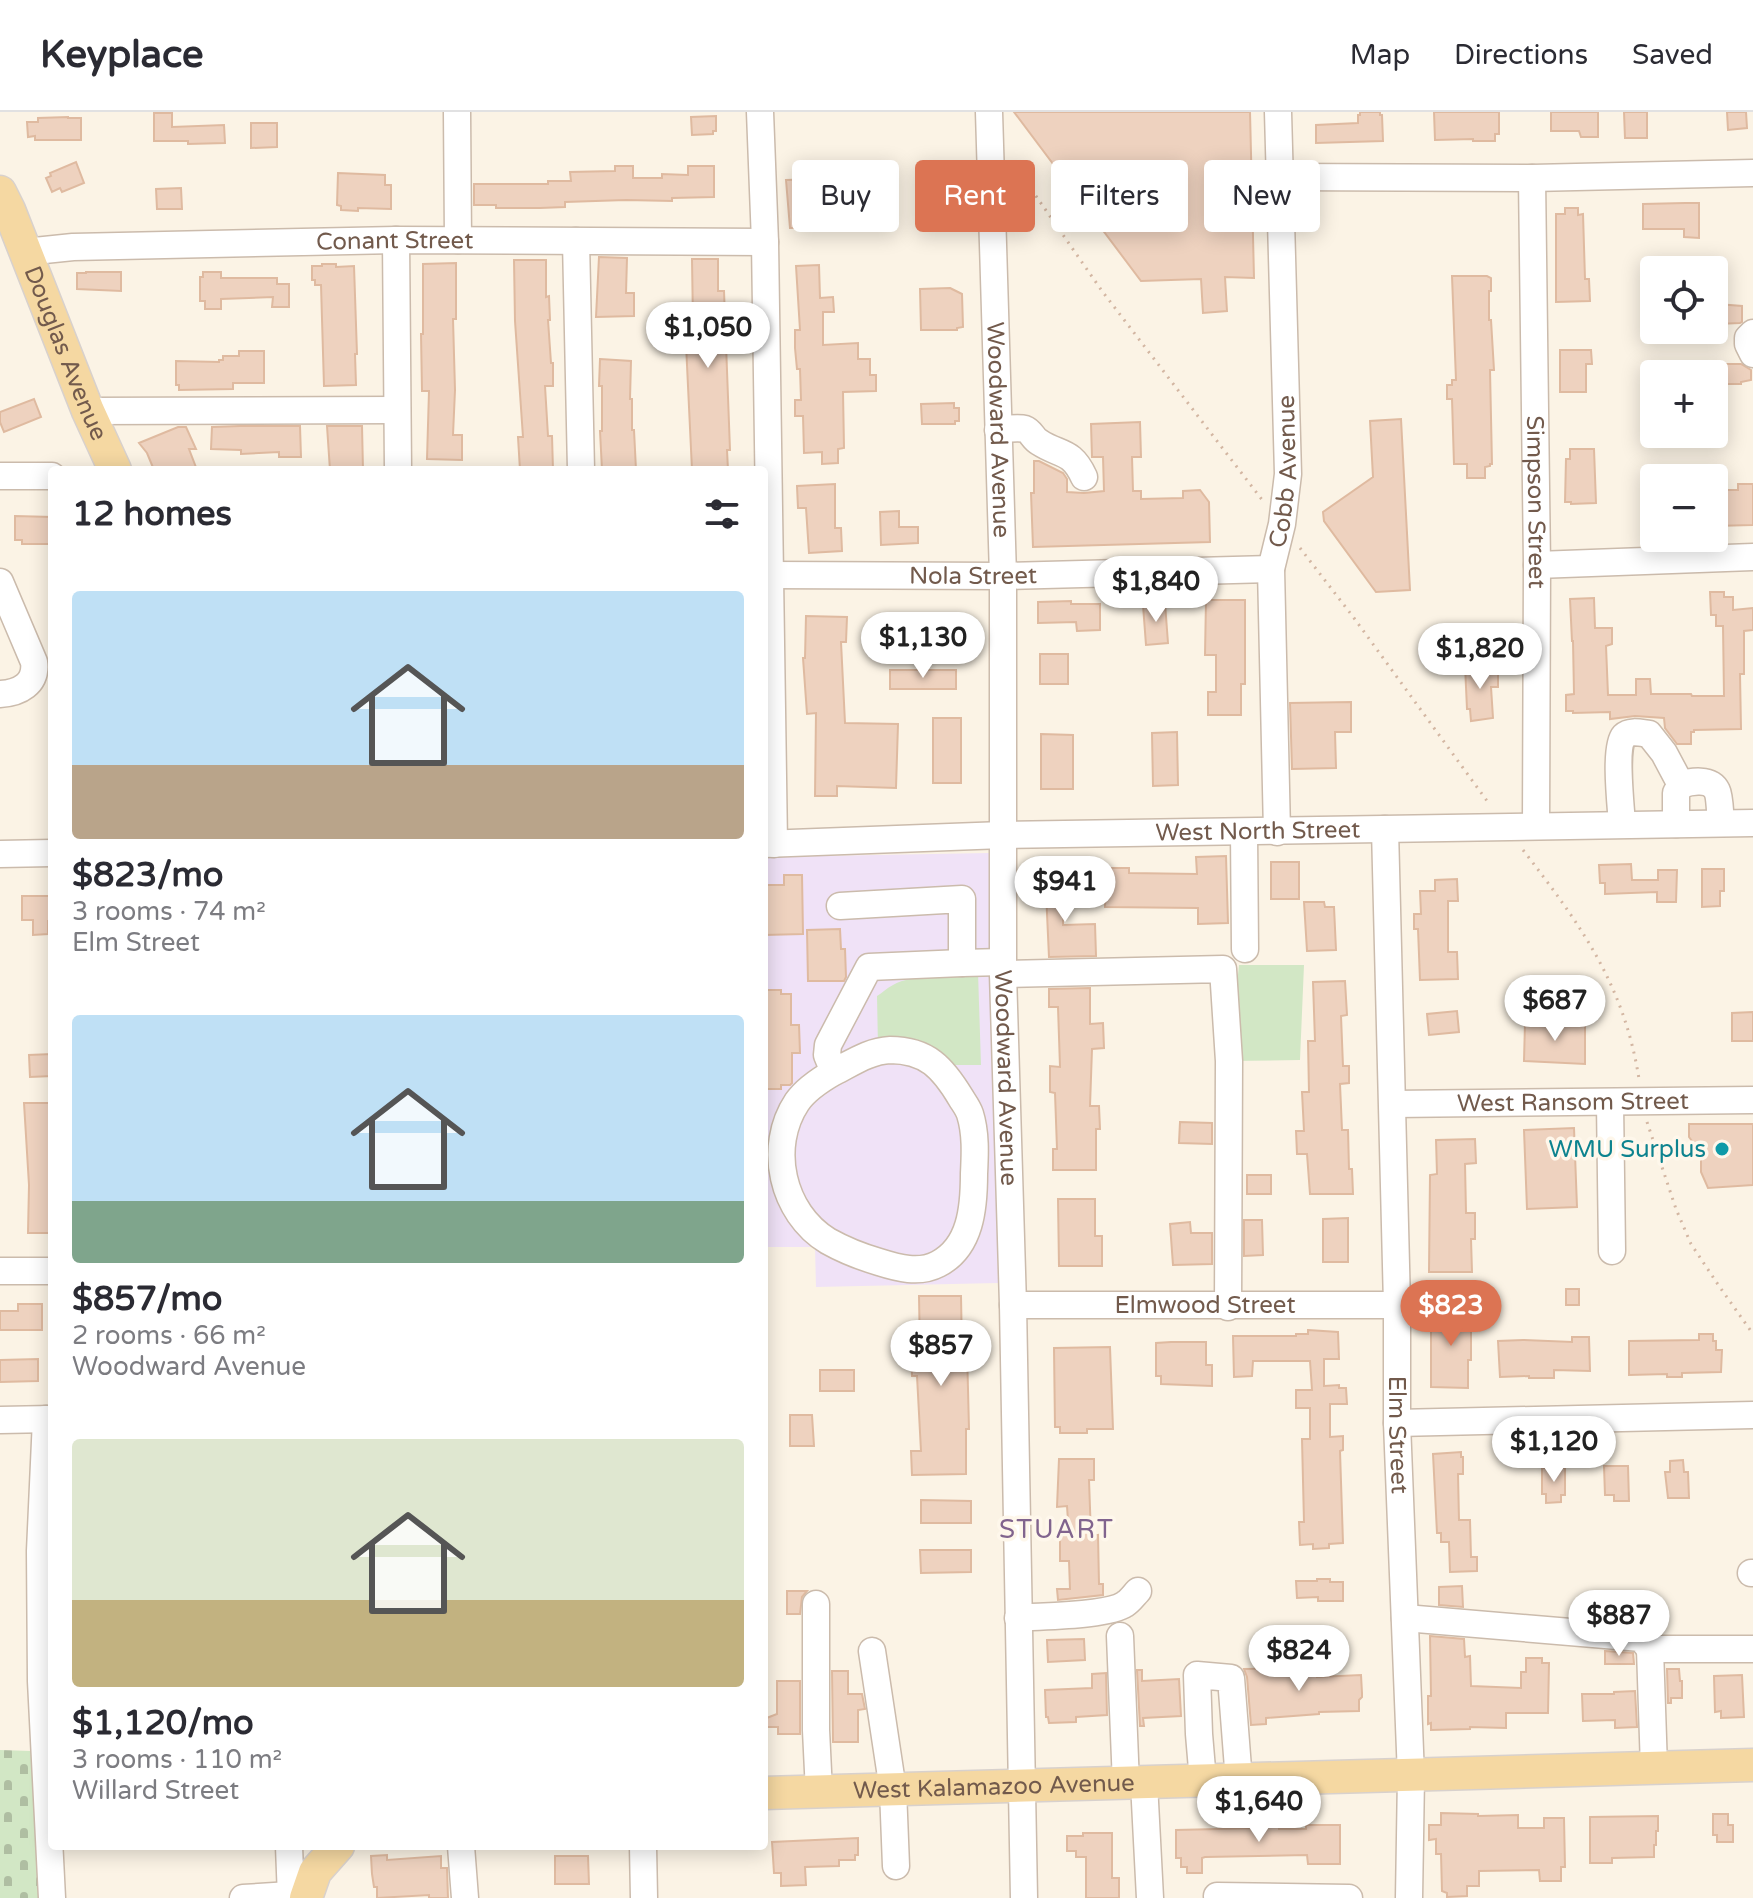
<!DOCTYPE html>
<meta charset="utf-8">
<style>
:root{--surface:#fff;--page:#f2f2f3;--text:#2b2b33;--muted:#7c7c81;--line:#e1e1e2;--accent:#dc7453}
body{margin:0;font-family:"Varela Round",sans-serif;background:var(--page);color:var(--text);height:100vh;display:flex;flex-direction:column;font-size:30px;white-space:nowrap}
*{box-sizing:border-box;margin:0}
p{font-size:26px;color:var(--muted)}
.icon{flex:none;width:44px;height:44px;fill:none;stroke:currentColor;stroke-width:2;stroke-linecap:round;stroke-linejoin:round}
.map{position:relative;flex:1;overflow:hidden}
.sheet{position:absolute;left:48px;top:354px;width:720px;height:1384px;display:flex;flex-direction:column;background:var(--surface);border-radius:8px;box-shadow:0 4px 20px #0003}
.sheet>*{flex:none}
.top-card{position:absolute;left:792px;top:48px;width:760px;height:72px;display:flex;gap:16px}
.controls{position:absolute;left:1640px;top:144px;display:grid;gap:16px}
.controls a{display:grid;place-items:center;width:88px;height:88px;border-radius:8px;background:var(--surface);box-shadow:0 4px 20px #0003;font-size:40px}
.price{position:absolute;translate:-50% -68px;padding:0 18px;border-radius:28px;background:#fff;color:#222;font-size:26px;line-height:52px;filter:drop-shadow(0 2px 4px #0008)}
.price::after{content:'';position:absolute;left:50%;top:48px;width:24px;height:18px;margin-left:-12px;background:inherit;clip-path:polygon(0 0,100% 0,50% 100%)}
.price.on{background:var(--accent);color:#fff}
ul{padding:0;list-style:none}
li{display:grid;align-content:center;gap:16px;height:424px;padding:0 24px}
li span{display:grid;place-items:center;height:248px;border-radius:8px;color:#555}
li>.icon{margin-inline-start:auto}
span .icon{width:144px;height:144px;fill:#fffc;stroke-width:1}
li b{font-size:34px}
h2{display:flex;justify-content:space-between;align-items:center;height:96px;padding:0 24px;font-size:34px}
.tag{padding:0 28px;border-radius:8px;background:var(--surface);box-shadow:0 4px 20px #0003;font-size:28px;line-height:72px}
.tag.on{background:var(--accent);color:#fff}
header{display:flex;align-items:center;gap:48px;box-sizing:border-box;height:112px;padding:0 40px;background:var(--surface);border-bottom:2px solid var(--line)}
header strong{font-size:38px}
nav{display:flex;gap:44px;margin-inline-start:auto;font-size:28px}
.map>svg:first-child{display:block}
.education{fill:#f0e2f7}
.cemetery{fill:url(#cemetery-stones)}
.park{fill:#d2e7c5}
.building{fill:#eed2bf;stroke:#dfbaa0;stroke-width:2}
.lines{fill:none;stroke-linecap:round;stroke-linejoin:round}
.minor-casing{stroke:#cbbbac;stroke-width:29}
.major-casing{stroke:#d8d1cd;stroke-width:35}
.path{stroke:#d3b6a2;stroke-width:3;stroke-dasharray:2 6;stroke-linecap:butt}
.minor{stroke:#fff;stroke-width:26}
.major{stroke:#f5d8a2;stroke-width:32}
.culture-dot{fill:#0f9aa8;stroke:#fef7eb;stroke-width:3}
.labels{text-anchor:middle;stroke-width:7;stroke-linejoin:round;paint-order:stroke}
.street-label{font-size:24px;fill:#725a4c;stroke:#fef7eb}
.culture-label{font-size:24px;fill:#0d838f;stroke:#fef7eb;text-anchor:end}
.neighbourhood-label{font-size:26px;letter-spacing:2px;fill:#81648e;stroke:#fef7eb}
</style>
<header>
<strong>Keyplace</strong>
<nav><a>Map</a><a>Directions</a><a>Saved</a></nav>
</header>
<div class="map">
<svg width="1753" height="1786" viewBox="0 0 1753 1786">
<defs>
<pattern id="cemetery-stones" width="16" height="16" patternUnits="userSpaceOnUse" patternTransform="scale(2)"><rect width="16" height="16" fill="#d2e7c5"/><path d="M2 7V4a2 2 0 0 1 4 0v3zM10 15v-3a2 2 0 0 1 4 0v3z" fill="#afbea2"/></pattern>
</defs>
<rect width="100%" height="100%" fill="#fbf3e5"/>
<path class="education" d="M989 741 998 1171 816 1175 815 1135H764V745Z"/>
<path class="cemetery" d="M0 1638 31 1639 40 1786H0Z"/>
<path class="park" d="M1239 853H1304L1300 948 1229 949Z
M978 860 981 953H946L878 935 877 884C882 881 887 876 893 873 912 862 955 862 978 860Z"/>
<path class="building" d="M1014 0H1250L1254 166 1225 165 1227 199 1203 201 1201 167 1141 169Z
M1360 0H1380V3H1382L1383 29 1316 31V13L1358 11V3H1360Z
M1434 0H1499V22H1495V29H1473V27L1435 28Z
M1551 0H1598V25H1581L1579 19H1551Z
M1624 0H1647V26H1625Z
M1727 0H1746L1747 16 1728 18Z
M154 1H172V15L224 13 225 31 188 32V29H154Z
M716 4V19H713V22L692 23 691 5Z
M68 5V6H81V28H35V24L28 25 27 10H38V6Z
M251 11H277V35L251 36Z
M76 50 84 71 62 80 60 76 52 80 46 66 51 64 50 61Z
M615 54H633V66H662V62L688 63V54H714V85L672 86V89L626 88 565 90V95L540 96H496V93H474V72H548V69H571L570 60 615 59Z
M338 61 385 63V73H391V97L358 96V99L341 98V94L337 93Z
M816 67 817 115 790 116 786 68Z
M181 76 182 97H157L156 77Z
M1685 91H1699V126L1684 125V117H1643V92Z
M1565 96H1578V103L1583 102 1585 167H1589L1590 189 1556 190V102H1565Z
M599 145 627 146 626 181H634V204L596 205Z
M692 147H718V179H724L730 338H727L728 358H692L685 211H693Z
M514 148H546V185L549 184 550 208H548L551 251H553V274H545L548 324H552L553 358H520L518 325H523L515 209Z
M456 151V207H453L455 278 453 323H462V348L427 347 429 279H422L421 222H423V152Z
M322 152H336V155L354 154 357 242H355L356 273 324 274 321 173H315V168H312V154H322Z
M819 153 820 186 833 185 834 200H823V233L858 231V247H870V263H876V279L843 280 844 336 838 337V351L822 352V340L804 341 803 304H795V288H801L800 257H797L795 236V218H800L796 154Z
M86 160H121V179L77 177V161H86Z
M203 160H221V166H277V172H289V195H272L273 185 221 187V197H205V189H200V165H203Z
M1452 164H1487L1491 166V179H1489V208H1491L1494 258H1490L1492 352H1490V354L1485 355V366H1467V352H1454L1452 287H1447V273H1452V268H1456Z
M950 176 962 182 963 215 957 216V218H921L920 177Z
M1717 192 1742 194V210L1740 211 1717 212Z
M1560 238H1591L1592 252H1586V280H1560Z
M239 239H264V271H233V277L179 278V273H176V249L219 250V248H223V244H239Z
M600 247 631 249 630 287H632V318H634L636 358H602L600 319H602V274H599Z
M1717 252H1741L1751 258V268L1741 270V272H1714V256H1717Z
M34 287 41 305 4 320 0 310V300Z
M954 291V296H959V309H955V312H922L921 292Z
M1401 307 1410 478 1376 480 1324 409 1323 400 1373 365 1370 309Z
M1140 310 1141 345H1132L1133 379H1141V387L1183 386V379L1200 378 1209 390 1210 430 1033 435 1031 381H1034V349H1039L1063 361 1067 367V380L1084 381 1104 379 1103 345H1092L1091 312Z
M240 314H300L301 345H279V340L241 342V338L211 337 212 315Z
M327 314H362L363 358H330Z
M178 315H186L196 337H189L197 358H154L147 341 139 331Z
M1570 337H1594L1596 391 1571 392V390H1565L1566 347H1570Z
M835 372V416H841L842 439 809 441 806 396H798L797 374Z
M1738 372H1753V413L1714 414V391H1719V378H1738Z
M899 399V415H918V431L881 433 880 400Z
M15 404 52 405V432H22V428H15Z
M1710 480H1724V485H1733V498L1753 496V518L1744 519V562H1740L1741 617 1694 618V620H1691V632H1677L1665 616 1664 606 1635 604 1610 607V600L1573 601V599H1566V583L1574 582 1573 529H1572L1570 487 1594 486 1595 516H1612V532L1606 534 1608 583H1636V567H1650L1651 582H1691L1692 584H1724L1723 514H1716V503H1711Z
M1206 488H1245V572H1241V603H1208V580H1216V543H1205Z
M1071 489V492H1100V518L1077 519 1076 510 1038 511V490Z
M1165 491 1168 531 1146 533 1143 493Z
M806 504 847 505 846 530H841L845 611 898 612 896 676 837 674V684H815L816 601 807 602 803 546H805Z
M961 505V524L923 526 928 506Z
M1040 542H1068V572H1040Z
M1465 553 1480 554V556H1492V560H1498V575H1491L1493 606 1471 609 1470 597H1467Z
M890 558H956V577H890Z
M1351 590V620H1335L1336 656 1292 657 1290 591Z
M933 606H961V671H933Z
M1177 620 1178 673 1153 674 1152 621Z
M1041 622 1073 623V677H1041Z
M1226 744 1228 811 1198 812V796L1105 795 1106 756H1129V761L1197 762 1196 745Z
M1271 750H1299V787H1271Z
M1631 752 1632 768H1658V758H1677L1676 790H1657V780L1605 782V771H1600L1599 753Z
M1063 757V813L1095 812 1096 844 1049 845 1045 758Z
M1702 757H1724V779H1720V794L1702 795Z
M784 763H802L803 822 764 823V773H784Z
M1457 767 1458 789H1448V840H1457L1458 867 1420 868 1418 817H1414V802H1421L1420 779H1435V768Z
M22 784H51V809H48V822L33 823V808H22Z
M1304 790H1324L1325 795H1334L1336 838 1307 839Z
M840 817 841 837H845L846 865 844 869H808L807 818Z
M1345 869 1347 903 1341 904 1343 954H1349V971L1340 972 1342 1018H1348L1349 1057H1352L1353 1082H1310L1307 1042H1297L1296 1019H1304L1302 980H1309L1308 929H1315L1313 870Z
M1090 876V912L1103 911 1104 936 1092 937 1090 994H1099L1100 1017H1096V1058H1053V1037H1057L1055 981 1050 980V954L1060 955 1058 895H1049V877Z
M764 878H781V882H791V913H799L800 941H792V971L790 973H781V977H764Z
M1457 899 1459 920 1429 923 1427 902Z
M1753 900V929H1732V901Z
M1525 911 1585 913V952L1524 949Z
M52 942V964L30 965 29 943Z
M24 991H52V1121H28L29 1073Z
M1180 1010 1212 1011V1032L1179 1031Z
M1689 1012H1753V1073L1708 1076 1701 1060V1045H1691L1692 1029 1689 1025Z
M1574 1016 1577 1095 1527 1097 1524 1018Z
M1475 1027 1476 1051 1465 1052 1466 1101H1475V1127H1471L1472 1160H1429L1430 1063 1437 1062 1436 1028Z
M1247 1063H1271V1082H1247Z
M1058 1087H1095V1124H1102V1154H1059Z
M1348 1106V1150H1323V1107Z
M1244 1108H1262L1263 1143 1244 1144Z
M1190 1110 1191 1121H1212V1152L1173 1153 1170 1112Z
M1566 1177H1579V1193H1566Z
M919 1184H961L962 1239 967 1238 969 1317H966V1362L912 1363 911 1339H921L917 1264H912L911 1240 920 1239Z
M18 1192H42V1218H0V1199H18Z
M1471 1198V1248H1468V1276L1431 1275V1199Z
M1308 1218 1338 1220 1339 1247H1324V1274L1339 1273V1276H1346L1347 1292H1330V1325L1343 1324V1338L1340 1339 1343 1431 1329 1432V1436L1313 1437V1432L1300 1433 1299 1410H1304L1302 1327H1310V1296H1296V1278H1312L1310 1249H1253L1252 1264 1234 1265 1233 1224H1296V1222H1308Z
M1699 1222H1713V1229H1716V1238H1722L1721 1260 1682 1261V1265H1667V1262L1629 1263V1229L1699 1228Z
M1572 1225H1589L1590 1259 1554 1258V1266H1529V1264L1500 1265 1498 1229 1523 1228 1572 1230Z
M1171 1230H1206V1253H1212V1274L1161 1272V1264H1156V1231Z
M1110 1235 1113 1317H1087V1321H1060V1315H1055L1054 1236Z
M38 1247V1269L0 1270V1248Z
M820 1258H854V1279H820Z
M790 1303H812L814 1334H790Z
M1461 1340V1345H1463V1362H1458L1459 1408H1470L1471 1445H1477V1459L1450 1460 1449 1430H1441V1421H1437L1433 1342Z
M1059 1347H1094V1368H1089L1091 1424 1098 1423 1099 1472H1103V1483L1058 1488 1057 1477H1070L1069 1449H1060V1424H1069L1067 1394 1057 1395Z
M1683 1348 1684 1360H1688L1689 1386H1668L1665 1360H1670V1349Z
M1604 1354H1628L1629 1389H1614V1383H1605Z
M1542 1356H1565V1383H1561V1390L1546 1391V1382H1542Z
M921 1388 971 1389V1411H921Z
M920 1438H971V1460L921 1461Z
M1317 1467H1330V1470H1343V1489H1318V1485L1297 1486 1296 1469H1317Z
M1462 1474 1463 1495 1439 1493V1475Z
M787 1479H807L802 1485 800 1502H787Z
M1638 1496V1510L1598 1506V1497Z
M1430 1524 1464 1527 1465 1545 1470 1544 1471 1574 1521 1576V1560H1526V1546H1542V1551H1549L1548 1601H1506V1616L1470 1615V1617L1431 1618V1611L1428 1612V1584H1431Z
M1084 1527 1085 1548 1048 1550 1047 1528Z
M1605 1539 1633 1541 1634 1552H1605Z
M1302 1556V1559L1316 1558 1317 1565 1361 1563 1362 1581V1585L1359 1588V1599L1319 1600V1602L1266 1606V1612L1251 1613 1247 1565 1244 1557Z
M1667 1557H1679L1680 1569H1682V1586H1671V1591H1668Z
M1137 1558H1142V1569L1179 1567 1181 1604 1143 1606 1144 1614H1140Z
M832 1559H848V1582H862L865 1597 858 1598V1630H833Z
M1106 1561 1107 1603 1076 1605V1610L1049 1611 1048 1605H1046L1045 1578 1092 1576V1562Z
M1742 1563 1744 1605 1721 1606V1599L1715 1600 1714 1564Z
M777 1569H800V1622H778V1615H764V1607L777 1602Z
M1635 1579 1637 1615 1615 1616V1608L1583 1609 1582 1582H1614V1580Z
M1441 1701 1478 1702V1704L1518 1703V1716H1544V1706H1564L1565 1755H1561V1769H1540L1539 1758 1479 1759V1774H1467V1784L1447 1785V1781L1442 1779 1441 1742H1436V1727L1429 1728V1713H1441Z
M1713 1702H1728V1713H1733V1730H1717V1723H1713Z
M1658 1704V1719H1656V1733H1654V1745L1612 1746V1751H1590V1705Z
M1306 1713H1340V1752H1308L1307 1743 1205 1745 1202 1746V1761H1187V1755H1181V1746H1176V1718L1261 1716V1714H1279V1717H1306Z
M1083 1721H1112V1766H1119V1786H1086V1745H1076V1739H1067V1724H1083Z
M858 1726V1743H855V1748H839V1754L805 1755 806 1773 781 1774V1761H774L772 1730Z
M387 1743V1748L441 1744V1756H447L448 1786H429V1783L377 1786V1775H374L372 1762 371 1744Z
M555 1744H588L589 1772H555Z"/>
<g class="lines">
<g class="minor-casing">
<g id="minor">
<path d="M457 0 458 128"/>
<path d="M760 0 765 130 774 732"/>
<path id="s1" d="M989 0 1003 464V862L1013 1193 1024 1786"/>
<path d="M1280 65 1532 66 1753 61"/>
<path id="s2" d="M1532 66 1537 453 1536 714"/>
<path d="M396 128 398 358"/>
<path d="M576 129 581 358"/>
<path id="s3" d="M25 140 73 135 396 128 765 130"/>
<path d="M1753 221 1748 226V232L1753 242"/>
<path d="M88 299 397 298"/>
<path d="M998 318C1006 317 1018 315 1025 317 1031 319 1033 327 1039 330 1060 344 1071 337 1084 365"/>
<path d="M0 364H52"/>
<path d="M1537 453 1753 445"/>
<path id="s4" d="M769 463 1003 464 1271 457"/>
<path d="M0 470 34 550C37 572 19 581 0 582"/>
<path d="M1622 712C1621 696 1614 635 1624 624 1630 618 1641 621 1649 622L1664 641 1681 673"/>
<path d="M1676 712V681L1681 673C1691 669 1711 666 1717 679 1720 685 1720 703 1721 711"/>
<path id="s5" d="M1385 717 1397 1193V1311L1411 1664 1409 1786"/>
<path d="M1244 720 1245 837"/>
<path id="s6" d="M1277 720 1271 457 1282 412 1288 362 1278 0"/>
<path id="s7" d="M764 732 1003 723 1753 711"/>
<path d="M0 742 52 741"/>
<path d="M840 794 962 787V851L1003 850"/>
<path d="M1003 862 1223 857 1229 949 1228 1195"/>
<path d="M834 960C820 968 806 977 797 990 767 1035 782 1101 828 1129 844 1138 862 1145 879 1150 898 1156 919 1162 938 1152 971 1135 974 1095 974 1062 975 1042 976 1021 970 1002 968 996 964 991 961 986 943 956 927 938 890 938 869 939 852 951 834 960L827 943 828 933 869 855 962 851"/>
<path d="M1610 991 1612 1139"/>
<path id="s8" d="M1393 992 1753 988"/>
<path d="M0 1159H52"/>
<path id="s9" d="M1013 1193H1397"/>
<path d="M46 1307 40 1439 41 1569 52 1786"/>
<path d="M0 1308 52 1307"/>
<path d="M1397 1311 1753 1303"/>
<path d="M1751 1461H1753"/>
<path d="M816 1492V1618L819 1680"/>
<path d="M1018 1506C1041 1504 1108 1504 1125 1492 1130 1489 1134 1483 1138 1479"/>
<path d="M1405 1506 1641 1526 1650 1537"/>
<path d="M1120 1524 1126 1672"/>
<path d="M872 1539 893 1678 896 1754"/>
<path d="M1654 1656 1650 1537H1753"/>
<path d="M1203 1669 1199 1622 1197 1563 1231 1566 1239 1669"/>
<path d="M1144 1671 1150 1786"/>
<path d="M289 1734 291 1786"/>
<path d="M461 1734 465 1786"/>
<path d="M643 1734 644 1786"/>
<path d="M1217 1784 1349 1786"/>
<path d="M243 1786 290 1783"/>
</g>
</g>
<g class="major-casing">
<g id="major">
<path id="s10" d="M0 80 9 98 88 299 115 358"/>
<path id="s11" d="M764 1681 1753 1653"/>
<path d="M306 1786 315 1760 338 1734"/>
</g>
</g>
<path class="path" d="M1013 51 1102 179 1263 389
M1300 436 1354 506 1490 693
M1523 738C1580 812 1624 872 1639 967
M1647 1010 1676 1097 1691 1132 1719 1174 1753 1222"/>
<use href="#minor" class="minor"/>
<use href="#major" class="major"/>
</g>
<circle class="culture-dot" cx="1722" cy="1037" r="8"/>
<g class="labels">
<g class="street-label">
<text dy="8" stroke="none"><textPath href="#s3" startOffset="370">Conant Street</textPath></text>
<text dy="8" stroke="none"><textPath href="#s10" startOffset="174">Douglas Avenue</textPath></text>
<text dy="8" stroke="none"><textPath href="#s1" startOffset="318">Woodward Avenue</textPath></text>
<text dy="8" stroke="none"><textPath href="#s6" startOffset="362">Cobb Avenue</textPath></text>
<text dy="8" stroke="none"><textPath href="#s2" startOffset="324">Simpson Street</textPath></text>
<text dy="8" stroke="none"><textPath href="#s4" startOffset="204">Nola Street</textPath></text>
<text dy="8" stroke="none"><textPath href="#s7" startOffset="494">West North Street</textPath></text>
<text dy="8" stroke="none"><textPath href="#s1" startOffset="966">Woodward Avenue</textPath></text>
<text dy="8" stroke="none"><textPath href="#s8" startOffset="180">West Ransom Street</textPath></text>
<text dy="8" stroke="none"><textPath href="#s9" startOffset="192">Elmwood Street</textPath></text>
<text dy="8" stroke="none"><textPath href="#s5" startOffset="606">Elm Street</textPath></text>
<text dy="8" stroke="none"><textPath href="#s11" startOffset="230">West Kalamazoo Avenue</textPath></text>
</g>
<g class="culture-label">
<text x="1706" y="1045">WMU Surplus</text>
</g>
<g class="neighbourhood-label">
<text x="1057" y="1426">STUART</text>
</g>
</g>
</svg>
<div class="controls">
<a><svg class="icon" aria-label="locate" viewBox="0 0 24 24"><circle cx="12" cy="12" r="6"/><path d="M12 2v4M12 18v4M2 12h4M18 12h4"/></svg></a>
<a>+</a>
<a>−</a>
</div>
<b class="price" style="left:708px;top:258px">$1,050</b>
<b class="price" style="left:1156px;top:512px">$1,840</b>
<b class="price" style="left:923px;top:568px">$1,130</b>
<b class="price" style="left:1480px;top:579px">$1,820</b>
<b class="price" style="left:1065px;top:812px">$941</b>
<b class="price" style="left:1555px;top:931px">$687</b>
<b class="price on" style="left:1451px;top:1236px">$823</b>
<b class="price" style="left:941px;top:1276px">$857</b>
<b class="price" style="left:1554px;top:1372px">$1,120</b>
<b class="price" style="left:1619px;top:1546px">$887</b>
<b class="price" style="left:1299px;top:1581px">$824</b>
<b class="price" style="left:1259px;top:1732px">$1,640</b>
<div class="top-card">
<a class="tag">Buy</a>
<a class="tag on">Rent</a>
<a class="tag">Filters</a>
<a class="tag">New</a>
</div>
<section class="sheet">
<h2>12 homes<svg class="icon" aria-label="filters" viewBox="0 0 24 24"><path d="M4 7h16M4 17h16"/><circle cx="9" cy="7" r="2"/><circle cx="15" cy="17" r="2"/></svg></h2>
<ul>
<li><span style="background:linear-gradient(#bfe0f5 70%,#b9a48a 0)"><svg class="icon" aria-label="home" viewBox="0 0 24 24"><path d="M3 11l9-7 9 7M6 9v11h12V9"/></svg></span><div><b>$823/mo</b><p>3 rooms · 74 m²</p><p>Elm Street</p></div></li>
<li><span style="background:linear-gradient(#bfe0f5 75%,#7fa58c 0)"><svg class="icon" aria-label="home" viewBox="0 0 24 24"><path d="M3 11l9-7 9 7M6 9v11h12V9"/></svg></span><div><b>$857/mo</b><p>2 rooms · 66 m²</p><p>Woodward Avenue</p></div></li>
<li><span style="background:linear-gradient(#dfe7d0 65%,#c2b280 0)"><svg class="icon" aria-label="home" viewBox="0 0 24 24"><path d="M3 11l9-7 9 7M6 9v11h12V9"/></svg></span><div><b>$1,120/mo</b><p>3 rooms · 110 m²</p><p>Willard Street</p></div></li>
</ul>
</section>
</div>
